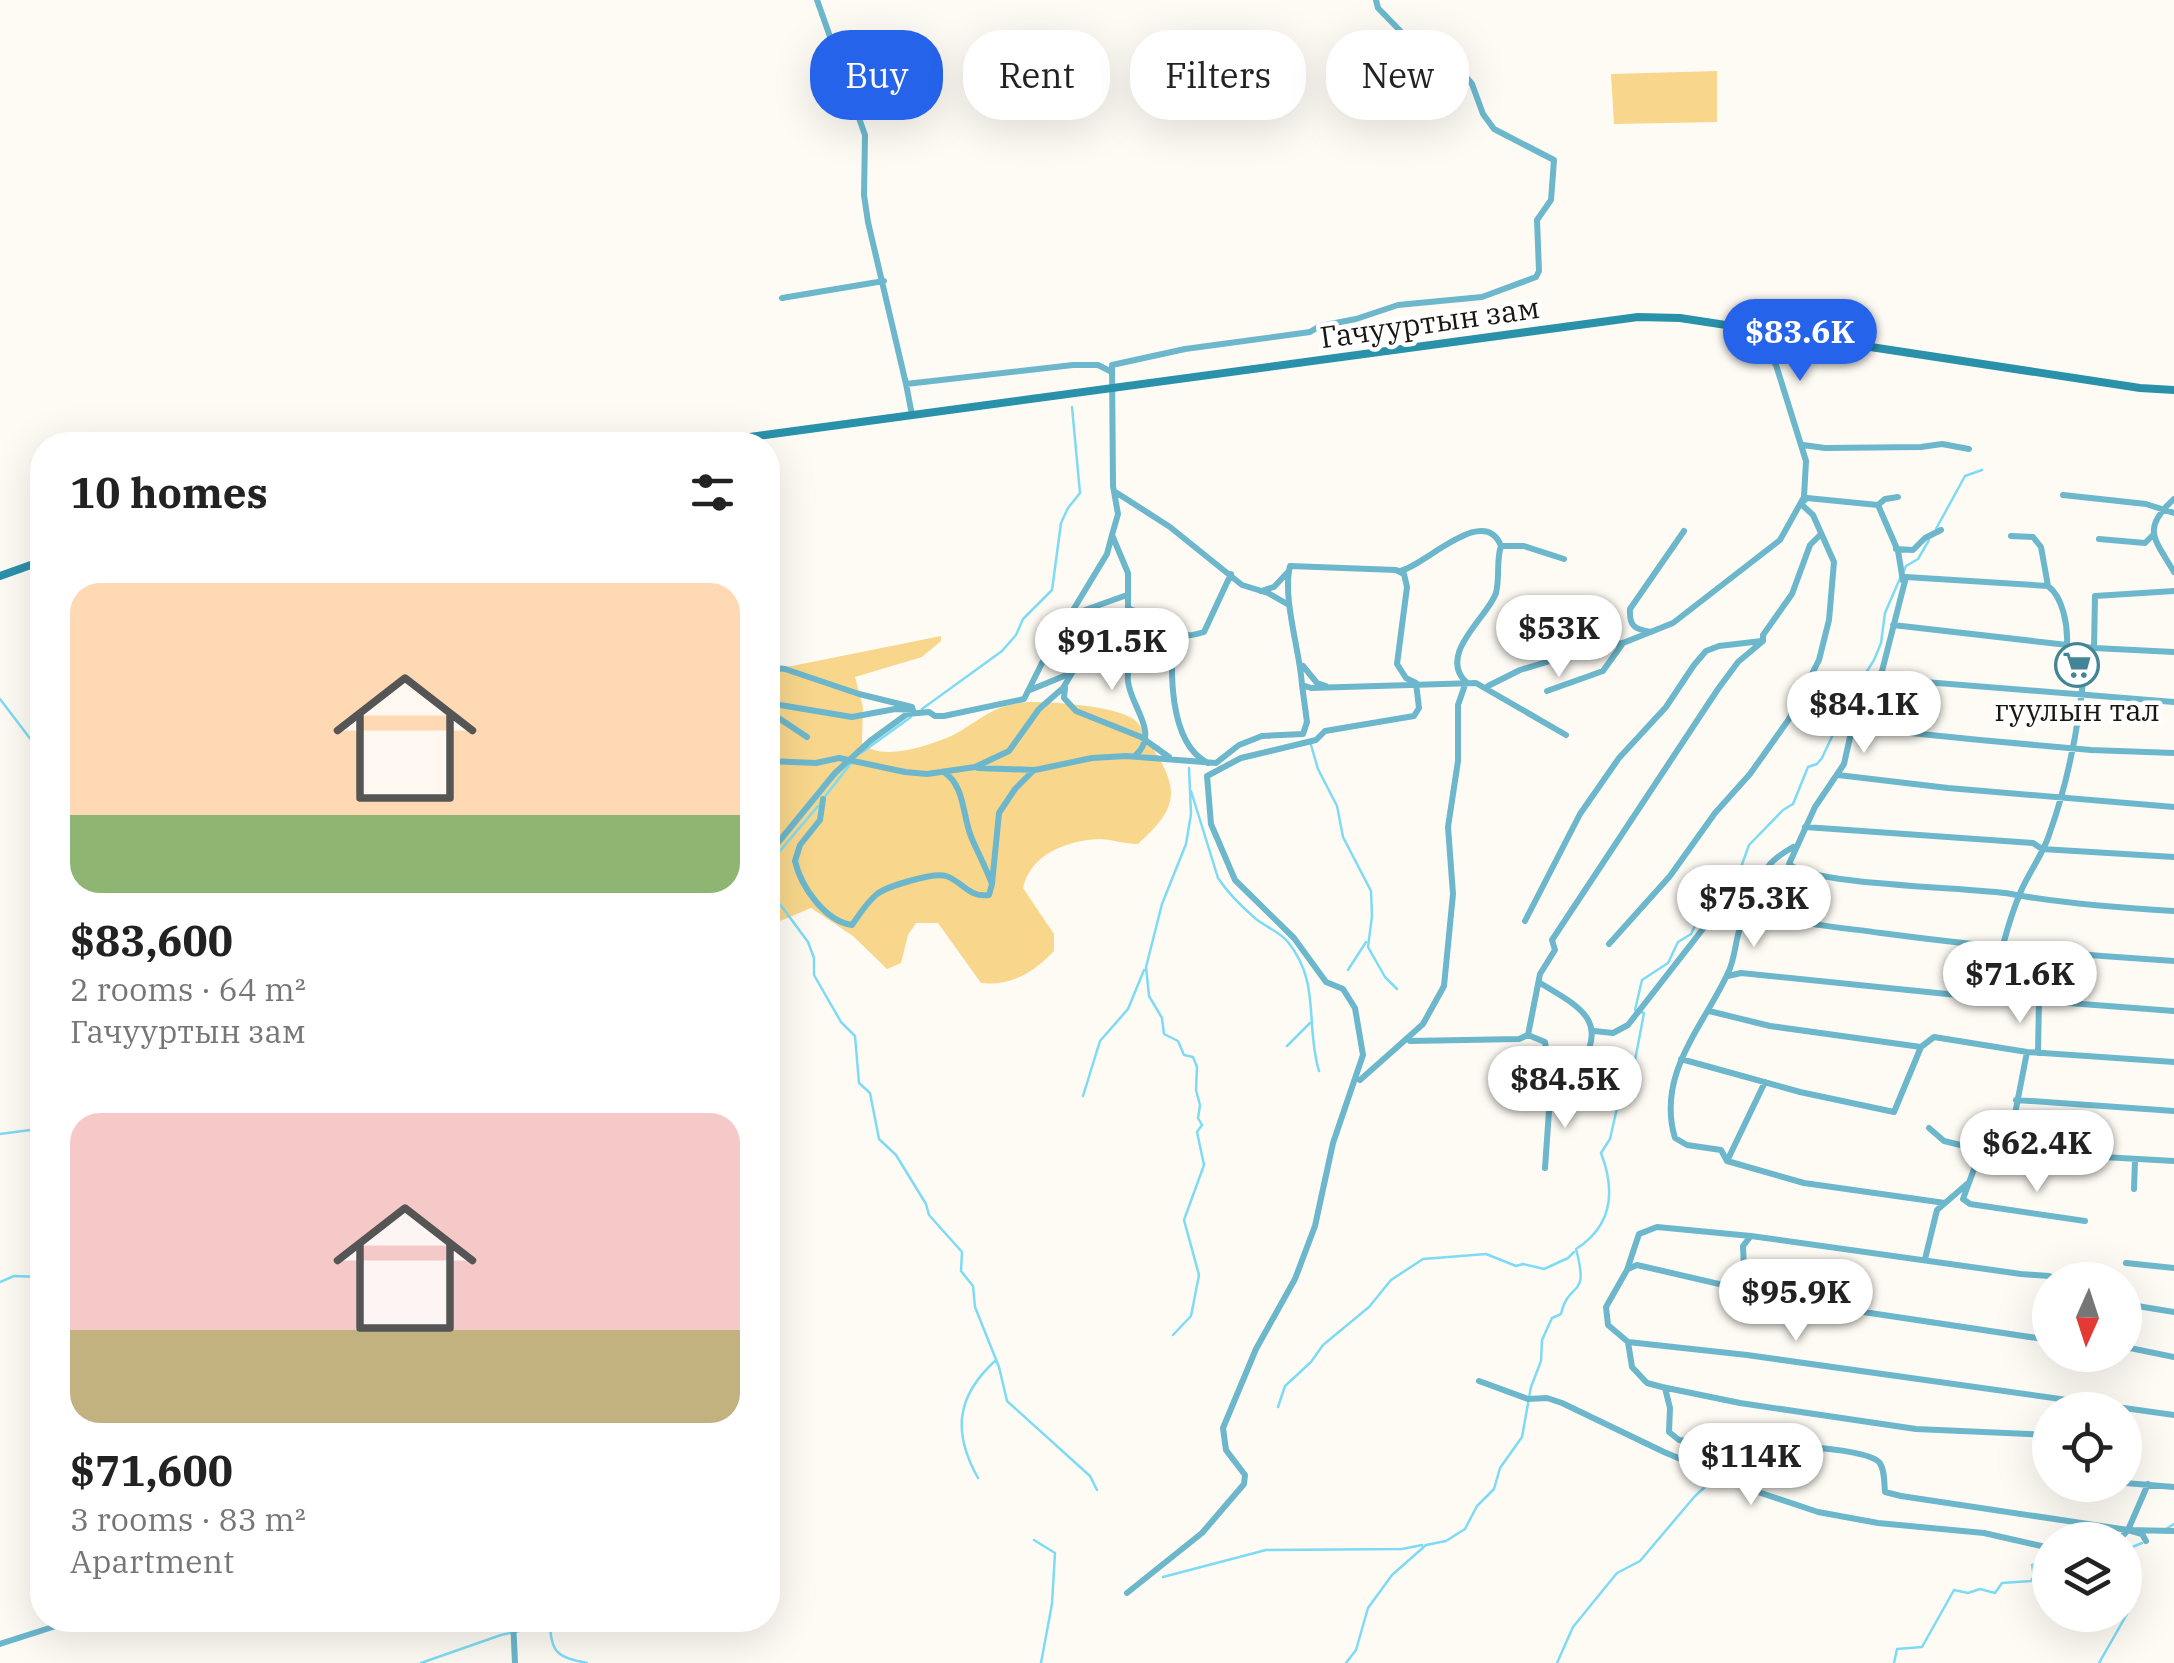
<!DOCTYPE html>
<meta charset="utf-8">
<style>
:root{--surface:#fff;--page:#f6f6f6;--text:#222;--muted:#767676;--accent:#2563eb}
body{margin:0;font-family:"IBM Plex Serif",serif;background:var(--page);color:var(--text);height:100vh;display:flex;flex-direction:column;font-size:38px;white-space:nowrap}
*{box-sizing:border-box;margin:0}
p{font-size:32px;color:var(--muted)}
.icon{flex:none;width:55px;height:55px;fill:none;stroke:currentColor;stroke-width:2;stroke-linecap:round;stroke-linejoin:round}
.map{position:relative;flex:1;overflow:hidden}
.sheet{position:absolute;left:30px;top:432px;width:750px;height:1200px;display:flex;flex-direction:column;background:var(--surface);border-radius:40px;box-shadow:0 10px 40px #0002}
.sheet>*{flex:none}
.hud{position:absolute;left:810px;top:30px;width:950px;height:90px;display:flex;gap:20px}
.needle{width:65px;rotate:183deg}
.controls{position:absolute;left:2032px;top:1262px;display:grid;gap:20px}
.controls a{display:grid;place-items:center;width:110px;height:110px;border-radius:50%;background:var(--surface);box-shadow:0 10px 40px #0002;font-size:50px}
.price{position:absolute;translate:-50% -85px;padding:0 22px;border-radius:35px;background:#fff;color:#222;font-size:32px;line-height:65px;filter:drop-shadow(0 2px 5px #0008)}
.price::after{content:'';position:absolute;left:50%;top:60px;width:30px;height:22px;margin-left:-15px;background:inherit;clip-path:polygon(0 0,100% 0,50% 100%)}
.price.current{background:var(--accent);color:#fff}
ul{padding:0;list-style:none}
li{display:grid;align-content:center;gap:20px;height:530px;padding:0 40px}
li span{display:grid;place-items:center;height:310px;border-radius:30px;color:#555}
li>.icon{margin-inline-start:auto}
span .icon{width:180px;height:180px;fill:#fffc;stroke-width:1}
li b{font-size:42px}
h2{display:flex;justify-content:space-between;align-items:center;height:120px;padding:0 40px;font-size:42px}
.pill{padding:0 35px;border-radius:40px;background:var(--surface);box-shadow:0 10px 40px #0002;font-size:35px;line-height:90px}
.pill.current{background:var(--accent);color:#fff}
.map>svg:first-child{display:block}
.green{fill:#f8d68b}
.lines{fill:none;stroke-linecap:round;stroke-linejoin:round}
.stream{stroke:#7edbf5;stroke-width:2.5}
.street{stroke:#6cb7cc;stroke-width:6}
.secondary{stroke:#2a91aa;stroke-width:8}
.labels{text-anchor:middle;stroke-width:9;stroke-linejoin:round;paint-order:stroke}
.street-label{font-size:30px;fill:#1a1711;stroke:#fff}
.poi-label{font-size:30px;fill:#1a1711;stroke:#fff}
</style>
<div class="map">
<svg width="2174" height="1663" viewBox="0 0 2174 1663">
<rect width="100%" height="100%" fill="#fefbf4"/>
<path class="green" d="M1717 71V122L1614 124 1611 74Z
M941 636V641L922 657 855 677 863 707 862 743C881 762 927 746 949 737 967 729 983 714 1002 707 1011 704 1023 702 1032 702 1054 702 1120 706 1136 721 1143 728 1147 739 1152 747 1181 791 1177 809 1138 844 1124 844 1111 839 1098 839 1066 841 1031 854 1023 888L1054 934V951C1033 973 1011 986 981 983L938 923H916L908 935 901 963 887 969 853 936 811 908 768 926V667L792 666Z"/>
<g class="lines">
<path class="stream" d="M1936 529 1965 476 1982 470
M1904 571 1906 566 1918 559 1929 540
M0 699 35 745 42 748
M922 709 1002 651 1016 635 1023 619 1052 590 1061 523 1068 508 1080 493 1072 407
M1311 745 1318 769 1337 806 1343 837 1371 891 1372 916 1368 947 1385 977 1397 989
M861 753 911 717
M1191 791 1218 878C1228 893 1242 907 1256 919 1266 927 1280 932 1288 942 1321 983 1305 1025 1319 1071
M823 799 852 762
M768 865 818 806
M768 888 808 942 814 958V975L841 1022 855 1036 859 1083 870 1093 879 1139 896 1155 926 1204 929 1215 962 1252 961 1271 973 1286 975 1307 999 1367 1007 1401 1090 1476 1097 1490
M1348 970 1366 942
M1287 1046 1310 1023
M1083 1096 1100 1041 1128 1009 1144 970
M0 1134 30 1130 42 1136
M0 1282 14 1276 42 1277
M1173 1335 1191 1316 1199 1275 1184 1220 1204 1165 1197 1132 1202 1125 1198 1118 1200 1105 1196 1090 1197 1067 1193 1057 1184 1055 1178 1041 1164 1034 1162 1018 1149 996 1146 967 1162 904 1186 844 1191 814 1189 768
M1278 1407 1285 1386 1311 1362 1323 1345 1369 1307 1391 1280 1423 1259 1486 1254 1516 1266 1523 1264 1544 1269 1568 1258 1574 1252
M978 1478C953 1433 955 1397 996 1360
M2166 1529 2174 1524
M1034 1540 1055 1553 1052 1604 1041 1663
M2125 1550 2142 1543
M1163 1577 1266 1550 1402 1549 1422 1545
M550 1620C550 1653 557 1657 587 1663
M421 1663 501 1635 550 1624
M1346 1663 1356 1650 1368 1608 1392 1575 1426 1545 1446 1541 1465 1529 1477 1506 1494 1489 1500 1468 1522 1437 1531 1387 1541 1361 1542 1340 1552 1318 1561 1314C1569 1279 1590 1301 1576 1249 1612 1226 1616 1192 1601 1153L1610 1139 1619 1099 1633 1071 1644 1013 1635 1010 1642 980 1668 963 1678 942 1691 934 1704 907 1713 899 1732 892 1749 845 1783 810 1793 804 1808 767 1817 764 1822 758 1849 700 1874 660 1881 643 1885 613 1901 576
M1557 1663 1573 1627 1617 1573 1640 1561 1695 1496 1716 1477
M1894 1663 1897 1649 1922 1647 1954 1590 1968 1593 1980 1589 1995 1593 2002 1583 2031 1581 2034 1576 2032 1565 2050 1560
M2099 1663 2127 1614 2125 1591"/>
<path class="street" d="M817 0 865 135 864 195 868 222 906 384 1073 365H1098L1110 371
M782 298 884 281
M906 384 912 415
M1803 445 1825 448 1921 447 1942 444 1969 449
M1117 493 1170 527 1242 585 1268 593 1289 605
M2063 495 2146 504 2174 513
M2174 499C2141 529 2154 538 2174 572
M1804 501 1807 498 1878 505 1898 551 1903 581
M1878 505 1885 499 1898 497
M2011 536 2033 537 2041 547 2048 586C2063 597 2068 626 2067 645
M2099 539 2145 543 2153 535
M1896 549 1913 550 1925 538 1941 530
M1399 571C1423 568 1484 502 1501 546
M1231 574 1204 632C1176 641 1181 630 1160 618 1150 612 1138 614 1128 608V573L1112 535 1118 514 1113 486 1112 365 1185 349 1310 332 1320 326 1356 319 1398 305 1482 297 1536 277 1539 271 1537 220 1551 200 1554 160 1494 129 1483 114 1472 84 1462 72 1414 45 1378 8 1376 0
M1261 591 1274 587 1287 573
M1071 615 1127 595
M1893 625 2094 648 2174 652
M1174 630C1170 668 1168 743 1208 763
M1651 632C1635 629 1629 627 1630 609L1684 531
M1135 649C1130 659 1127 670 1128 681 1130 706 1161 733 1135 756
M1303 666 1317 683 1326 686
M768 667 785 669 859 694 912 707
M1880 679 1906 577 2048 586
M1488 686 1520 670 1606 644 1623 643 1673 623 1780 540 1804 497 1806 461 1776 365 1766 350 1765 331
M1065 688 1064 698 1076 711 1141 737 1169 757
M1030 690 1069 674
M1547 691 1603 671 1623 643
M2174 702 1875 678 1857 706 1844 764 1815 807 1789 864C1813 886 1970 887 2011 894 2065 904 2120 908 2174 911
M768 703 852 717 895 709 913 710
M768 711 807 737
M1852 723 1881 730 1980 740 2091 750 2174 753
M768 761 816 763 839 758 905 772 927 774 975 767 1009 751 1039 709 1063 688 1078 663 1101 649 1122 642 1132 633
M978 768 1035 770 1092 758 1126 756 1216 763 1239 745 1262 736 1303 734 1307 722 1302 685
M944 772C966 787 962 817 972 839 979 855 986 868 992 884L999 813 1015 789 1034 770
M1838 775 1948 788 2174 807
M823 799 820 820 800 845 795 861C801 887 825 921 852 925 859 915 867 902 877 894 888 886 934 872 946 876 963 882 969 898 989 895L992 884
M1805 827 2033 843 2042 849 2174 857
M1793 847C1752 871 1771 875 1752 908 1748 915 1742 920 1740 928 1735 942 1735 959 1728 973 1703 1027 1656 1074 1675 1138L1687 1145 1721 1150 1727 1161 1804 1183 1945 1203
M768 855 835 773 870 741 907 714 929 712 935 716H944L1024 699 1047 653 1107 554 1112 535
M1753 907C1791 925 1840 927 1881 933 1979 946 2076 955 2174 961
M1525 921 1580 814 1619 758 1666 707 1694 665 1706 651 1719 646 1762 641
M1609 944 1670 876 1715 813 1750 774 1789 719 1819 660 1829 620 1834 562 1813 515 1801 504
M1728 976 1741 973 1947 994 2174 1011
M1540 983C1576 1005 1609 1019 1582 1063L1550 1073
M1994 996C1996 965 2009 919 2021 891 2029 872 2043 854 2049 835 2070 777 2081 713 2086 652L2094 648 2095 596 2174 591
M1594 1031 1613 1033 1628 1025 1713 916 1759 875
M1528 1035 1540 974 1555 950 1552 940 1718 689 1738 662 1763 641V635L1792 594 1810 545 1821 534
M1410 1041 1519 1039 1528 1035 1545 1042 1551 1082 1545 1168
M1921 1047 1934 1037 2027 1052
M1395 1049 1423 1024 1444 986 1453 894 1448 827 1458 761V705L1466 682C1437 654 1488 617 1496 593 1500 578 1496 560 1501 546H1524L1564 559
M2038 1053 2039 1000
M1681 1059 1800 1092 1894 1112 1921 1047 1770 1026 1709 1011
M1360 1080 1395 1049
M2016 1100 2174 1111
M1929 1128 1944 1141 1981 1150 2174 1161
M1981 1150 1963 1199 1970 1204 2085 1221
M2008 1150 2027 1052 2174 1062
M1728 1159 1765 1082
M2134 1189 2135 1160
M1925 1259 1937 1210 1967 1184
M2126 1263 2174 1268
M1628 1269 1637 1265 1797 1302 2050 1340
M2057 1280 2049 1276 2021 1274 1751 1236 1657 1227 1639 1234 1627 1270 1606 1307 1608 1325 1628 1342 1747 1355 2174 1415
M1745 1293 1743 1246 1750 1237
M2125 1304 2174 1312
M1628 1342 1632 1367 1647 1383 1662 1387 1740 1403 1916 1429 2050 1435
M2125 1347 2174 1357
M1479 1381 1528 1399 1547 1398 1562 1403 1664 1452 1761 1493 1818 1512 1878 1523 1984 1533 2050 1548
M1665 1388 1670 1408 1669 1432 1679 1440C1713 1444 1860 1443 1879 1462 1885 1469 1884 1483 1885 1492L1901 1496 2128 1530 2174 1531
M2125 1483 2174 1487
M2128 1530 2148 1484
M2119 1540 2128 1530 2142 1534 2146 1541
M1127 1593 1202 1533 1244 1484 1245 1475 1226 1450 1223 1428 1256 1349 1295 1279 1315 1226 1333 1143 1363 1055 1355 1008 1343 989 1326 982 1294 938 1235 880 1211 824 1207 776 1241 758 1316 740 1325 731 1414 716 1419 708 1416 683 1406 678 1397 664 1407 587 1404 574 1396 570 1290 566C1282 598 1300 651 1302 685L1311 688 1476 683 1566 735
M513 1620 515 1663
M0 1644 62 1624 124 1620"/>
<path class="secondary" d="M691 445 1638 317 1680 318 2140 388 2174 390
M0 576 42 561"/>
</g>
<defs>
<g id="supermarket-ring" transform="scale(2.25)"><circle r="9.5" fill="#fff" stroke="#438496" stroke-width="1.5"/><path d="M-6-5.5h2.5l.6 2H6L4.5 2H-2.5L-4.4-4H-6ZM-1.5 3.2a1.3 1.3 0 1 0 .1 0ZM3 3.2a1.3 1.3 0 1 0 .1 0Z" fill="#438496"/></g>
</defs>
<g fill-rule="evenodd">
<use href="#supermarket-ring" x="2077" y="665"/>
</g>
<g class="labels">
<g class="street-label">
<text transform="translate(1430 323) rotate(-8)" y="10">Гачууртын зам</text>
</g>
<g class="poi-label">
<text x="2077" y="721">гуулын тал</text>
</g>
</g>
</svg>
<div class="controls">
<a><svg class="needle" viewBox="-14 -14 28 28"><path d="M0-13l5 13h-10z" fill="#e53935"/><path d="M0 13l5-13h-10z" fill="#767676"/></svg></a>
<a><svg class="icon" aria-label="locate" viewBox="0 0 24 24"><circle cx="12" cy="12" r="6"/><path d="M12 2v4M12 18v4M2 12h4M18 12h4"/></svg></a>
<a><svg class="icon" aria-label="layers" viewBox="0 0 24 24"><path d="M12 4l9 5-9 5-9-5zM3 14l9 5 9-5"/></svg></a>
</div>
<b class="price current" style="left:1800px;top:384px">$83.6K</b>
<b class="price" style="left:1559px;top:680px">$53K</b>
<b class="price" style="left:1112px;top:693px">$91.5K</b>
<b class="price" style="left:1864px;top:756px">$84.1K</b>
<b class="price" style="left:1754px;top:950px">$75.3K</b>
<b class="price" style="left:2020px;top:1026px">$71.6K</b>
<b class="price" style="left:1565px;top:1131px">$84.5K</b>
<b class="price" style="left:2037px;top:1195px">$62.4K</b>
<b class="price" style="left:1796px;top:1344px">$95.9K</b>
<b class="price" style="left:1751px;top:1508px">$114K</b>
<div class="hud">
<a class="pill current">Buy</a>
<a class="pill">Rent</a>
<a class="pill">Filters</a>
<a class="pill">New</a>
</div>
<section class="sheet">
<h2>10 homes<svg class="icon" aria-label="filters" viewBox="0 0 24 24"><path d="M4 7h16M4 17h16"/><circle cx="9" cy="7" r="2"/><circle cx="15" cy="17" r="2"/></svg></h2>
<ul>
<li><span style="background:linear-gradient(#ffd9b3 75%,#8fb573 0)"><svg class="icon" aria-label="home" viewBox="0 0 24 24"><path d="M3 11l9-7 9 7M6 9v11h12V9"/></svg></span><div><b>$83,600</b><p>2 rooms · 64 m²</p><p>Гачууртын зам</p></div></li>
<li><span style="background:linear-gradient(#f6c9c9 70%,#c2b280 0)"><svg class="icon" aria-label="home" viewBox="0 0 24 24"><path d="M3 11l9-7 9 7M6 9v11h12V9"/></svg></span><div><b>$71,600</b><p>3 rooms · 83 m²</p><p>Apartment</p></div></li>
</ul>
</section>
</div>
